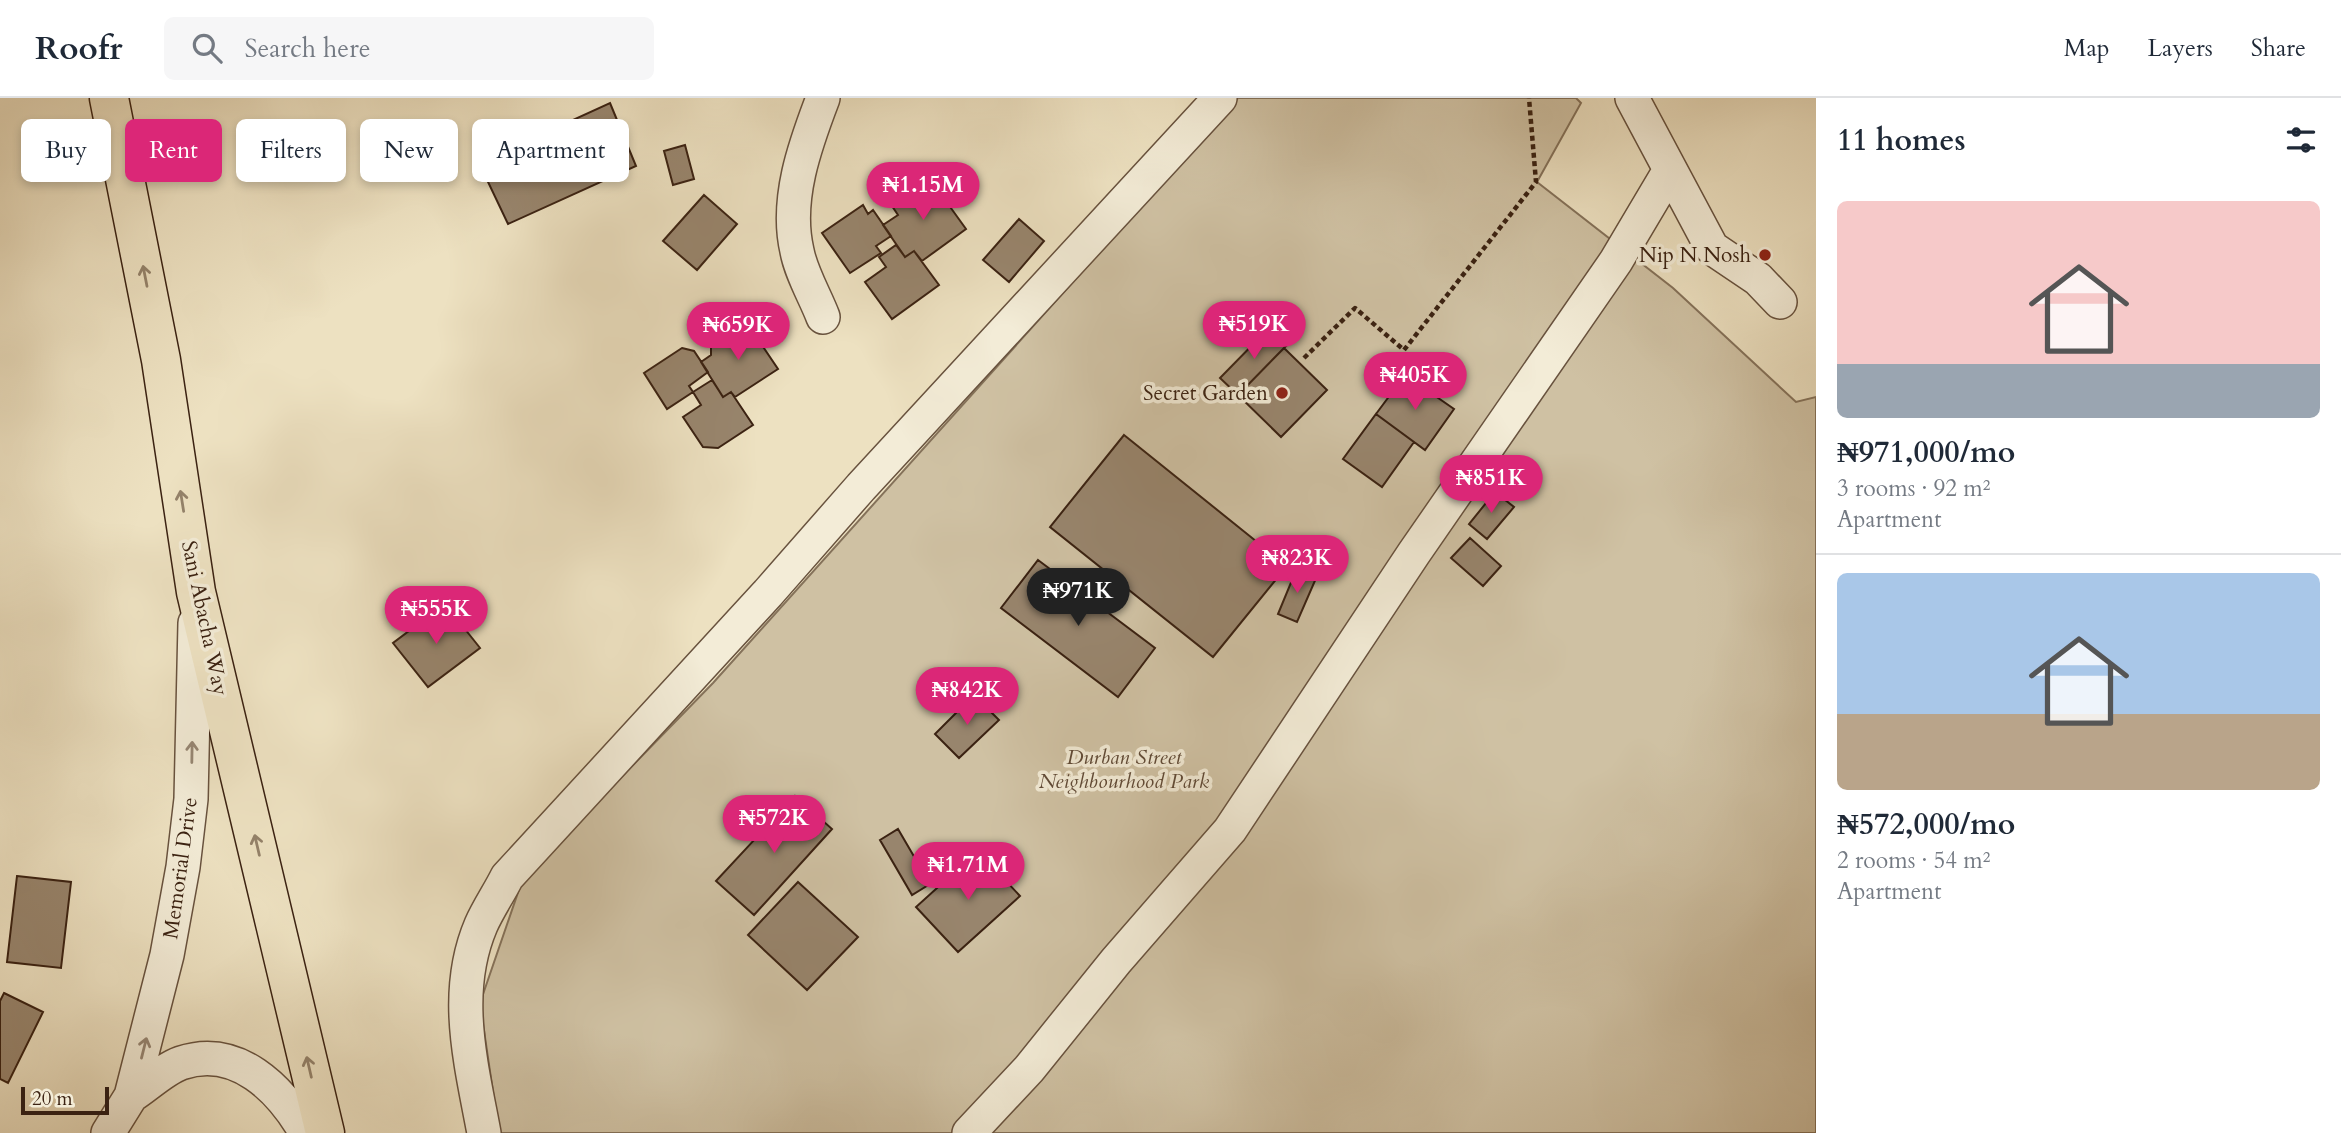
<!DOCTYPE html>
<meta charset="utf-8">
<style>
:root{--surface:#fff;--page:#f6f6f7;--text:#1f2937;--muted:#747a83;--line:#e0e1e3;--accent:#db2777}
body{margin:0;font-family:Cardo,serif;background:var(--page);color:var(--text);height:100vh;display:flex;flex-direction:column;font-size:26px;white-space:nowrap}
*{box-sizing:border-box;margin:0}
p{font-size:23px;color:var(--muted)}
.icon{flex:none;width:38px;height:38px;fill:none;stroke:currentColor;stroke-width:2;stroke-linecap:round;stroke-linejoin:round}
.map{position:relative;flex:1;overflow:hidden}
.details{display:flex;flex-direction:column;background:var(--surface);width:525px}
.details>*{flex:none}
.hud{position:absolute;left:21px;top:21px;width:665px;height:63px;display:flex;gap:14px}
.scale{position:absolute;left:21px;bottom:18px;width:88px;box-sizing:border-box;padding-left:7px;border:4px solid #3b2212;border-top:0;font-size:19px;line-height:24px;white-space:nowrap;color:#3b2212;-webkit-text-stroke:5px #f3ecd7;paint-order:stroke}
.price{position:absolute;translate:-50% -60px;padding:0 16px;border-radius:24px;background:var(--accent);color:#fff;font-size:23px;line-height:46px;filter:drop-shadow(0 2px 4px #0008)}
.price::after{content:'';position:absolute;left:50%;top:42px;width:21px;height:16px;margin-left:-10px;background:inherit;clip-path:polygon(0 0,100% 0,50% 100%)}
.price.selected{background:#222;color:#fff}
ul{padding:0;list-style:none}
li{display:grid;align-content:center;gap:14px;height:371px;padding:0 21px}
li+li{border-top:2px solid var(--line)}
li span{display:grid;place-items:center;height:217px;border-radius:10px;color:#555}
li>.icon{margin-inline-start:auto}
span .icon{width:126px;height:126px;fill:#fffc;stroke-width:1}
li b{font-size:30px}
h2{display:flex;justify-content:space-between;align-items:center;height:84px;padding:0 21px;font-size:30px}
.tag{padding:0 24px;border-radius:10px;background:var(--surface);box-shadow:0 4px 10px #0003;font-size:24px;line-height:63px}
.tag.selected{background:var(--accent);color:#fff}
header{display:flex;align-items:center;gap:42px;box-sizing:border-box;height:98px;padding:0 35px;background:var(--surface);border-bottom:2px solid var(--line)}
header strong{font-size:33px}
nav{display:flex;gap:38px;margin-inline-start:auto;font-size:24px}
.search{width:490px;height:63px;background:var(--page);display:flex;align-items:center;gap:18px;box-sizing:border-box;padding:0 24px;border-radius:10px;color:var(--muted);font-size:26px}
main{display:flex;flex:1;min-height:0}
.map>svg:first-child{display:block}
.green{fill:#cfc1a3;stroke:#85725a;stroke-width:2}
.building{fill:#98856d;stroke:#3b2212;stroke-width:2}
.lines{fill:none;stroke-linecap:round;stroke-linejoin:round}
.minor-casing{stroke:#68523e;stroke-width:36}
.highway-casing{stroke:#3b2212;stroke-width:41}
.path{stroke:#3b2212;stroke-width:4.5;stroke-dasharray:5 3.5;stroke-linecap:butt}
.minor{stroke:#f3ecd7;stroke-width:33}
.highway{stroke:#ede1c1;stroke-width:38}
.oneway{stroke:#94826a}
.oneway2{stroke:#978774}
.poi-dot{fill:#8f2418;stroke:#f3ecd7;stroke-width:2.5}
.labels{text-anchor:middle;stroke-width:7;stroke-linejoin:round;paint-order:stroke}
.poi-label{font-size:21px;fill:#3b2212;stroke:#f3ecd7;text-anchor:end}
.street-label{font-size:21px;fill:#3b2212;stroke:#f3ecd7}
.park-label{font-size:21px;font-style:italic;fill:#604a36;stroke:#f3ecd7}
</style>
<header>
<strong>Roofr</strong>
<div class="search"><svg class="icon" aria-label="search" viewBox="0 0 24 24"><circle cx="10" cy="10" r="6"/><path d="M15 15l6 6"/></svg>Search here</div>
<nav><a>Map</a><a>Layers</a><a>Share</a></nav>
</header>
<main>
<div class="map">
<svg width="1816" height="1035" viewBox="0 0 1816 1035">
<rect width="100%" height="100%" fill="#ede1c1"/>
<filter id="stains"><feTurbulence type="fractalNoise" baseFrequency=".00286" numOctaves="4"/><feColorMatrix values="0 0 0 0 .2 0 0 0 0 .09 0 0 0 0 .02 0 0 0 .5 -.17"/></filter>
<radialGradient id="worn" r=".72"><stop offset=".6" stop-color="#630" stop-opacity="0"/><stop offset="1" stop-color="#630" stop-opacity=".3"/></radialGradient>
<path class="green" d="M1238 0H1576L1581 5 1537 84 1673 190 1796 304 1816 299V1035H499L480 905 523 780 713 585Z"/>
<path class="building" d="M610 5 636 68 508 126 479 65Z
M685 47 694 81 673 87 664 53Z
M930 81 966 131 922 163 914 153 905 159 883 127 898 117 892 108Z
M704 97 737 126 697 172 663 143Z
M863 107 868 116 873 112 891 138 876 148 881 155 850 175 822 135Z
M1019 121 1044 143 1009 184 983 162Z
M896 147 905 159 914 153 939 187 892 221 865 184 886 169 879 159Z
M737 228 751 231 778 271 735 299 731 294 723 299 701 264 711 257V248Z
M1271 228 1289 245 1238 297 1220 280Z
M682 250 694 253 708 274 689 288 693 294 667 311 644 275Z
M1284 250 1327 292 1281 339 1238 297Z
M1405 277 1454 311 1425 352 1376 316Z
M712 282 723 299 731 294 753 327 718 350 703 349 683 319 701 307 693 294Z
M1376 316 1414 344 1382 389 1343 361Z
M1124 337 1287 468 1213 559 1050 429Z
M1495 394 1514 409 1487 441 1469 426Z
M1470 440 1501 468 1483 488 1451 460Z
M1038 462 1155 550 1118 599 1001 510Z
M1297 470 1317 478 1297 524 1278 516Z
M445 506 480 550 428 589 393 545Z
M974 597 999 622 959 660 935 636Z
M795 698 832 731 754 817 716 783Z
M898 731 930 786 912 797 880 742Z
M978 753 1020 798 958 854 916 809Z
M17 778 71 784 61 870 7 864Z
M798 784 858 839 807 892 748 837Z
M4 895 43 914 8 985 0 981V903Z"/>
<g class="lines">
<g class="minor-casing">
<path id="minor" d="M1632 0 1712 150 1758 181 1780 204
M823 219C815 198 801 175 797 153 785 102 805 47 823 0
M131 998C147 988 164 971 181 965 237 946 281 991 306 1035
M108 1035 131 998 167 857 183 769 191 701 195 525
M484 1035C471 965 452 895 481 827 488 811 499 795 507 779L768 495 861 389 1220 0
M969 1035 1029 971 1116 863 1230 732 1414 455 1616 163 1670 72"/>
</g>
<g class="highway-casing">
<path id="highway" d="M109 0 161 262 196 494 325 1035"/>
</g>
<path class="path" d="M1304 260 1355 210 1404 252 1536 84 1529 0"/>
<use href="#minor" class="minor"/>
<use href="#highway" class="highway"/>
</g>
<defs><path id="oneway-shaft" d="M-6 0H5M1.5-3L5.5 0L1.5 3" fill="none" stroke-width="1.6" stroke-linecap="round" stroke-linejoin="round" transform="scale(1.75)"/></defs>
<g class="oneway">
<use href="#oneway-shaft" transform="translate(145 178) rotate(-101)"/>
<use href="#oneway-shaft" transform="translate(182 403) rotate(-99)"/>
<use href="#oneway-shaft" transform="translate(257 747) rotate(-103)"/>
<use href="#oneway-shaft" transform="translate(309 969) rotate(-103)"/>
</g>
<g class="oneway2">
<use href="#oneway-shaft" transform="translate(192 654) rotate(-89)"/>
<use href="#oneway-shaft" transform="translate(144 950) rotate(-76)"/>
</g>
<g class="poi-dot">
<circle cx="1765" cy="157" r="7"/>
<circle cx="1282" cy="295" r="7"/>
</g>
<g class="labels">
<g class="poi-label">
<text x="1751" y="164">Nip N Nosh</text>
<text x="1268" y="302">Secret Garden</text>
</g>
<g class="street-label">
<text transform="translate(205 520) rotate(78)" y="7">Sani Abacha Way</text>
<text transform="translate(180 770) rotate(-82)" y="7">Memorial Drive</text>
</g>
<g class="park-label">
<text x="1124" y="666">Durban Street<tspan x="1124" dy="24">Neighbourhood Park</tspan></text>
</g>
</g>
<rect width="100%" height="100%" filter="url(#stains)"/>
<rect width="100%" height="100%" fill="url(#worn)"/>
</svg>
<div class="scale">20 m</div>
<b class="price" style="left:923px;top:124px">₦1.15M</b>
<b class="price" style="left:1254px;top:263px">₦519K</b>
<b class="price" style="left:738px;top:264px">₦659K</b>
<b class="price" style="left:1415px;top:314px">₦405K</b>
<b class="price" style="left:1491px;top:417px">₦851K</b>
<b class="price" style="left:1297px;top:497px">₦823K</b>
<b class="price selected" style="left:1078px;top:530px">₦971K</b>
<b class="price" style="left:436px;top:548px">₦555K</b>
<b class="price" style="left:967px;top:629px">₦842K</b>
<b class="price" style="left:774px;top:757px">₦572K</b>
<b class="price" style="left:968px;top:804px">₦1.71M</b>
<div class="hud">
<a class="tag">Buy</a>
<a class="tag selected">Rent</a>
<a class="tag">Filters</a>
<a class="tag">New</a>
<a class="tag">Apartment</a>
</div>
</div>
<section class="details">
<h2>11 homes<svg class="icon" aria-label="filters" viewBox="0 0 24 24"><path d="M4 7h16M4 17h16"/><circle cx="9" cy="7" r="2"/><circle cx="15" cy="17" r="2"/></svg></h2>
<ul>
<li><span style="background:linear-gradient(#f6c9c9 75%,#9aa5b1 0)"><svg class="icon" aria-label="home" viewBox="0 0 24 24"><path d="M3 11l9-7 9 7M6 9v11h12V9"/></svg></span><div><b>₦971,000/mo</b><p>3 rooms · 92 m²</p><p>Apartment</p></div></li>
<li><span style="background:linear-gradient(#a9c7e8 65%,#b9a48a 0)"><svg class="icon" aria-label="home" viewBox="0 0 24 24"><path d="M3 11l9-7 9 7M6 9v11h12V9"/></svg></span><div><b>₦572,000/mo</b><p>2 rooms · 54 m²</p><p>Apartment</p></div></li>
</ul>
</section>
</main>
